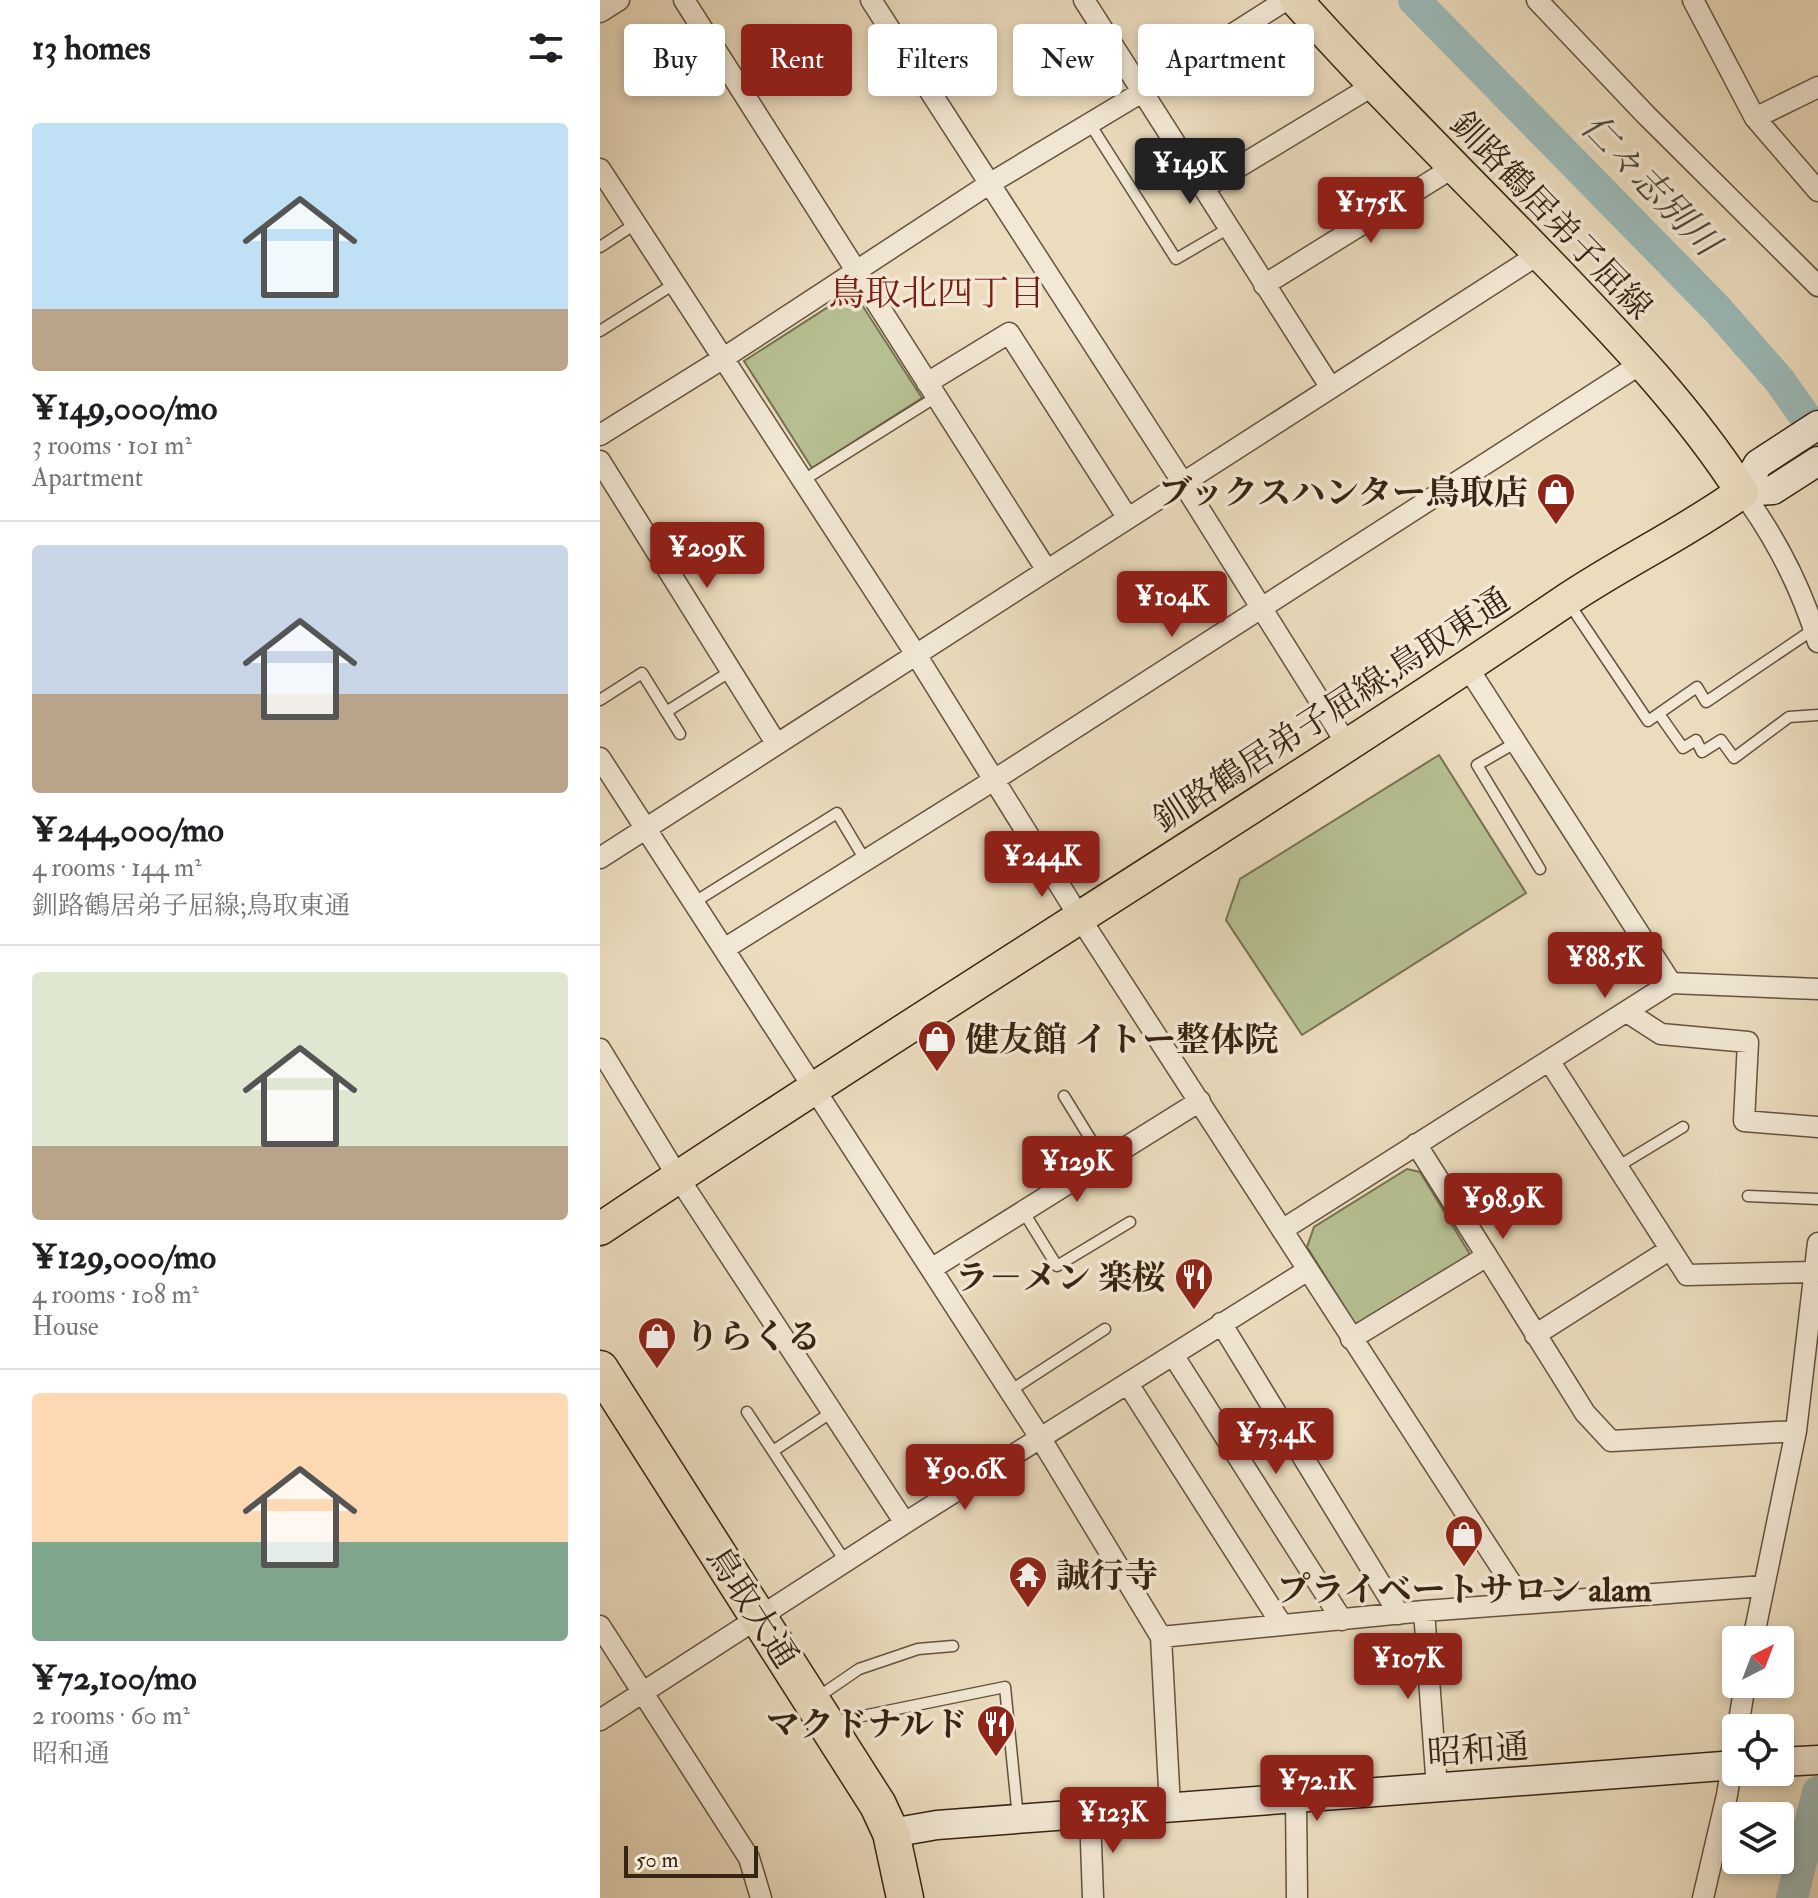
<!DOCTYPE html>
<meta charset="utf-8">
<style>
:root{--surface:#fff;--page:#f6f6f6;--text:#202124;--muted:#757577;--line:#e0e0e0;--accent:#8f2418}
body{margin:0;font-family:"IM FELL Double Pica","Noto Serif JP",serif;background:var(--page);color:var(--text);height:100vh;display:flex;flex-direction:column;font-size:30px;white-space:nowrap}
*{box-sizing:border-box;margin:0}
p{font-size:26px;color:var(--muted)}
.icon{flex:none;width:44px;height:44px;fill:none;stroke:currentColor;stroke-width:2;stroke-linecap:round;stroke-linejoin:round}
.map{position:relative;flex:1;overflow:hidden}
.drawer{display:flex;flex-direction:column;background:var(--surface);width:600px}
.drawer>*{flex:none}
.hud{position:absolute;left:24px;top:24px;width:760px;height:72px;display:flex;gap:16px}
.needle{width:52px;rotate:42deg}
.buttons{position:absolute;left:1122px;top:1626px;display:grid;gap:16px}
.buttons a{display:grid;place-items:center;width:72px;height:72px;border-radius:8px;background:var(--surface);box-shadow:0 4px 12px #0003;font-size:40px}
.scale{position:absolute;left:24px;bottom:20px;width:134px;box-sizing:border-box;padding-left:8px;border:4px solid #382413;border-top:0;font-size:22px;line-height:28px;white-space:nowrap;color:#382413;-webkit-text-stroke:6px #f2e8d5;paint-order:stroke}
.price{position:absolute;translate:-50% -68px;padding:0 18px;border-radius:8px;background:var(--accent);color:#fff;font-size:26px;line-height:52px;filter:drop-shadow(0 2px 4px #0008)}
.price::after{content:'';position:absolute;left:50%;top:48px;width:24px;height:18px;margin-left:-12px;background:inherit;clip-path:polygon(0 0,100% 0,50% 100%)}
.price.current{background:#222;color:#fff}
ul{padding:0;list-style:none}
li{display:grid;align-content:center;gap:16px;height:424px;padding:0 32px}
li+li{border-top:2px solid var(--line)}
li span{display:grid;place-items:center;height:248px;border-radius:8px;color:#555}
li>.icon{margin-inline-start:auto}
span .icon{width:144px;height:144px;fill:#fffc;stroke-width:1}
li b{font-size:34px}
h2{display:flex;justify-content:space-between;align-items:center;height:96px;padding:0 32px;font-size:34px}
.pill{padding:0 28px;border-radius:8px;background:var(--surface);box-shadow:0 4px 12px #0003;font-size:28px;line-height:72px}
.pill.current{background:var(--accent);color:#fff}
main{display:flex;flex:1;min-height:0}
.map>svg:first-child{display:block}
.green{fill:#b6c092;stroke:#777252;stroke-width:2}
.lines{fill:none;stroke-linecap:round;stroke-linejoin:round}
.river{stroke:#9bbab9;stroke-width:32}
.lane-casing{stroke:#65523e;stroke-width:13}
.street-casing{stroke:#65523e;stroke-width:23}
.secondary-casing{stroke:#382413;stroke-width:31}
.primary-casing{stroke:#382413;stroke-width:35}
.highway-casing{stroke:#382413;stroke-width:39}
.lane{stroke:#f2e8d5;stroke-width:10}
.street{stroke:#f2e8d5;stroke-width:20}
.secondary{stroke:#f2e8d5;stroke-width:28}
.primary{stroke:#ebdcbe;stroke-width:32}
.highway{stroke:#ebdcbe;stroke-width:36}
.labels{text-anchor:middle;stroke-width:7;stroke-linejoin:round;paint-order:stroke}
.street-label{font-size:34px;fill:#382413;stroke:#f2e8d5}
.poi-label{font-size:34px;font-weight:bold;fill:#382413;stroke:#f2e8d5;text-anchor:end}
.water-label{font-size:36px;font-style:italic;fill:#514a3c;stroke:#f2e8d5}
.neighbourhood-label{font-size:36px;fill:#7a1f14;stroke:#f2e8d5}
</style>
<main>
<section class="drawer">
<h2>13 homes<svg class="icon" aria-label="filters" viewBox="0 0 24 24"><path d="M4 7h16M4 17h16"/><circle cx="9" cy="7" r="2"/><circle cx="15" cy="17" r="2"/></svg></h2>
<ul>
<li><span style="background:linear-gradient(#bfe0f5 75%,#b9a48a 0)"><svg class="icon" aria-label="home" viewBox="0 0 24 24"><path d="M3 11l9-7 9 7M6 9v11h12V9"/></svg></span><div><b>¥149,000/mo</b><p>3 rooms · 101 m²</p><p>Apartment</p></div></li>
<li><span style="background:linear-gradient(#c9d6e8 60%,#b9a48a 0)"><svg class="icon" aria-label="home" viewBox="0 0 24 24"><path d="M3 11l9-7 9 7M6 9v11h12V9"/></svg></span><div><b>¥244,000/mo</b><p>4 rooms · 144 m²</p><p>釧路鶴居弟子屈線;鳥取東通</p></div></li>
<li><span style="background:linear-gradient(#dfe7d0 70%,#b9a48a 0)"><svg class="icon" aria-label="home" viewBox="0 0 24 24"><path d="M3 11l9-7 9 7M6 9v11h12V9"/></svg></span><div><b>¥129,000/mo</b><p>4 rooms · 108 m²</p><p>House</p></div></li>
<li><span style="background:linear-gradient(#ffd9b3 60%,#7fa58c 0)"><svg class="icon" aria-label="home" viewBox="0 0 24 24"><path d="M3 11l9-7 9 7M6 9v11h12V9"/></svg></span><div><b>¥72,100/mo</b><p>2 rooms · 60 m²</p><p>昭和通</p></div></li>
</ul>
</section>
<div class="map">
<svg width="1218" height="1898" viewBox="0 0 1218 1898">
<rect width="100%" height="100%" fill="#ebdcbe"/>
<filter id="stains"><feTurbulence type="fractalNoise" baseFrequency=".0025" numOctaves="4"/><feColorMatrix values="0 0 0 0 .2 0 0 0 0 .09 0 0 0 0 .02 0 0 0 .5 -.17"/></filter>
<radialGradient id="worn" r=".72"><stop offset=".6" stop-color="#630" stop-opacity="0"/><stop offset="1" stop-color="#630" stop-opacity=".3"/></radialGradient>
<path class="green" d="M253 291 322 398 212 468 144 361Z
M839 755 926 893 702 1035 626 920 640 879Z
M807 1169 820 1172 871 1256 757 1327 707 1247 714 1227Z"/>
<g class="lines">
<path class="river" d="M814 0 1117 309 1180 381 1218 435
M1192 1898 1218 1792"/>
<g class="lane-casing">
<path id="lane" d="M490 124 576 259 629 228
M0 247 35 224
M0 331 74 284
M202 481 336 397
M970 605 1048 721 1097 687 1106 702 1214 629
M0 700 42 673 80 734
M66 712 131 671
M1059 714 1083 748 1096 740 1102 752 1121 740 1134 758 1189 717 1218 715
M915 743 877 765 940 869
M93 903 237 813 265 860
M464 1096 504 1161
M1017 1167 1083 1127
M1148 1196 1218 1199
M423 1211 457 1266 530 1222
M410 1391 505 1329
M147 1412 245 1561
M173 1451 232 1412
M218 1697 259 1669 318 1649 353 1646
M233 1722 405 1687 418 1818"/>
</g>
<g class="street-casing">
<path id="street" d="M84 0 446 569
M271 0 583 483 748 746
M484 0 731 388
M937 0 1046 115 1218 286
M1093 0 1155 118 1218 191
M0 12 19 0
M1155 118 1218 87
M0 169 315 653 480 918 924 1603
M604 188 774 85
M664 285 854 167
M327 383 409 333 527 517
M0 435 122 359 389 184 542 92 686 0
M0 461 176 743
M1142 492C1176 538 1201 587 1218 642
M0 758 441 1439 561 1637 570 1807
M0 858 939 254
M124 949 394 780 1042 363
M1071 983 1218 989
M1027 1012 1061 1034 1148 1042 1144 1121 1218 1127
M0 1049 78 1177 305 1523
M950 1062 1087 1275 1215 1272
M816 1144 887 1256
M682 1230 1071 983 868 668
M331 1269 600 1101
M621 1323 799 1614
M935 1335 1069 1250
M751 1339 887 1256 985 1413 1011 1441 1196 1431
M573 1355 742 1620
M528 1384 682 1625
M824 1611 837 1788
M0 1626 149 1858 161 1898
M561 1637 824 1611 1164 1586
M1153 1640 1196 1431 1218 1243
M0 1720 305 1523 708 1270
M696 1799 697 1898
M490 1814 493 1898
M1103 1898 1127 1795 1145 1684"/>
</g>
<g class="secondary-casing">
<path id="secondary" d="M1142 492 1158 464 1218 425
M1142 492 1173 490 1218 461
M1180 1762 1218 1760
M291 1833 337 1825 1136 1765"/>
</g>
<g class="primary-casing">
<path id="primary" d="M0 1229C318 1016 645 817 962 603 1021 563 1085 533 1142 492 1090 411 1024 342 958 273 870 182 780 94 696 0"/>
</g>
<g class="highway-casing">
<path id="highway" d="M0 1369 278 1805 291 1833 305 1898"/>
</g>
<use href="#lane" class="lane"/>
<use href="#street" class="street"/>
<use href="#secondary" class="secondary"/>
<use href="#primary" class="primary"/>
<use href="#highway" class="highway"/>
</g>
<defs>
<g id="shop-pin" transform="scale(2)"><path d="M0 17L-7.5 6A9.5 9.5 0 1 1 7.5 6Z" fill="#8f2418" stroke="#f2e8d5"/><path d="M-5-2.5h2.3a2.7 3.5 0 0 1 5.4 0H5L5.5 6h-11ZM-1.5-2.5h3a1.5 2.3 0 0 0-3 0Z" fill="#fff"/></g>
<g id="restaurant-pin" transform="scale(2)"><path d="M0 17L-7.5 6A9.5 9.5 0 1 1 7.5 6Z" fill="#8f2418" stroke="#f2e8d5"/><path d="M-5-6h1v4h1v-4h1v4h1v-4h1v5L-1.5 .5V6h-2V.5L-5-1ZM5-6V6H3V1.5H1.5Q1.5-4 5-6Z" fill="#fff"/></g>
<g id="temple-pin" transform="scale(2)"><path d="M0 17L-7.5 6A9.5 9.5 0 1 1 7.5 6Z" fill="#8f2418" stroke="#f2e8d5"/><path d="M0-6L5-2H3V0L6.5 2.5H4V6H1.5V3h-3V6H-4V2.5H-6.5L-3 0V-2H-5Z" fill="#fff"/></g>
</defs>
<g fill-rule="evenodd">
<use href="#shop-pin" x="956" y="492"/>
<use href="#shop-pin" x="337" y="1039"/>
<use href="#restaurant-pin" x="594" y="1277"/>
<use href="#shop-pin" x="57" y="1336"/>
<use href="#shop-pin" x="864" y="1534"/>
<use href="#temple-pin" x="428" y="1575"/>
<use href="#restaurant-pin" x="396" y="1724"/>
</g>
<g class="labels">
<g class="street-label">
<text transform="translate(952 215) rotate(46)" y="12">釧路鶴居弟子屈線</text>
<text transform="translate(731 709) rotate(-33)" y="12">釧路鶴居弟子屈線;鳥取東通</text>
<text transform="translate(153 1607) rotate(57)" y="12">鳥取大通</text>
<text transform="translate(878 1749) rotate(-4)" y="12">昭和通</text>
</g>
<g class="poi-label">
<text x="928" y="504">ブックスハンター鳥取店</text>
<text x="365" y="1051" text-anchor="start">健友館 イトー整体院</text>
<text x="566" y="1289">ラ－メン 楽桜</text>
<text x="85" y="1348" text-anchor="start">りらくる</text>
<text x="456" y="1587" text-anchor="start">誠行寺</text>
<text x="864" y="1601" text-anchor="middle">プライベートサロン alam</text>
<text x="368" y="1736">マクドナルド</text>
</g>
<g class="water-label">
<text transform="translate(1051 184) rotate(46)" y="13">仁々志別川</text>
</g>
<g class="neighbourhood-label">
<text x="337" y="305">鳥取北四丁目</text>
</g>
</g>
<rect width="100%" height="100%" filter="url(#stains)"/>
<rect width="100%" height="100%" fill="url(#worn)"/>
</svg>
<div class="buttons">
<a><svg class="needle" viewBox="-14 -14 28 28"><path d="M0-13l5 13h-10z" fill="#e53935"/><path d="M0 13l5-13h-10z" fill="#757577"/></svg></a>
<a><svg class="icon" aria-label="locate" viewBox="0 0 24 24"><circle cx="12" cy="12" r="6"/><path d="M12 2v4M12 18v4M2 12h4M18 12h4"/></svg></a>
<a><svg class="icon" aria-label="layers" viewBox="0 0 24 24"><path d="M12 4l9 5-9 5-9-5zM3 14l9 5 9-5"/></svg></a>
</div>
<div class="scale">50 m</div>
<b class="price current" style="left:590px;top:206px">¥149K</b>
<b class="price" style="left:771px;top:245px">¥175K</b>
<b class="price" style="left:107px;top:590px">¥209K</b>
<b class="price" style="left:572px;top:639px">¥104K</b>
<b class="price" style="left:442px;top:899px">¥244K</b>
<b class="price" style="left:1005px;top:1000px">¥88.5K</b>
<b class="price" style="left:477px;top:1204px">¥129K</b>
<b class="price" style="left:903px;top:1241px">¥98.9K</b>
<b class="price" style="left:676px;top:1476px">¥73.4K</b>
<b class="price" style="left:365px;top:1512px">¥90.6K</b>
<b class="price" style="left:808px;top:1701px">¥107K</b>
<b class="price" style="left:717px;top:1823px">¥72.1K</b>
<b class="price" style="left:513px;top:1855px">¥123K</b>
<div class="hud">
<a class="pill">Buy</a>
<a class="pill current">Rent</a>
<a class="pill">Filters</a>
<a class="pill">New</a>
<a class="pill">Apartment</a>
</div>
</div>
</main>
